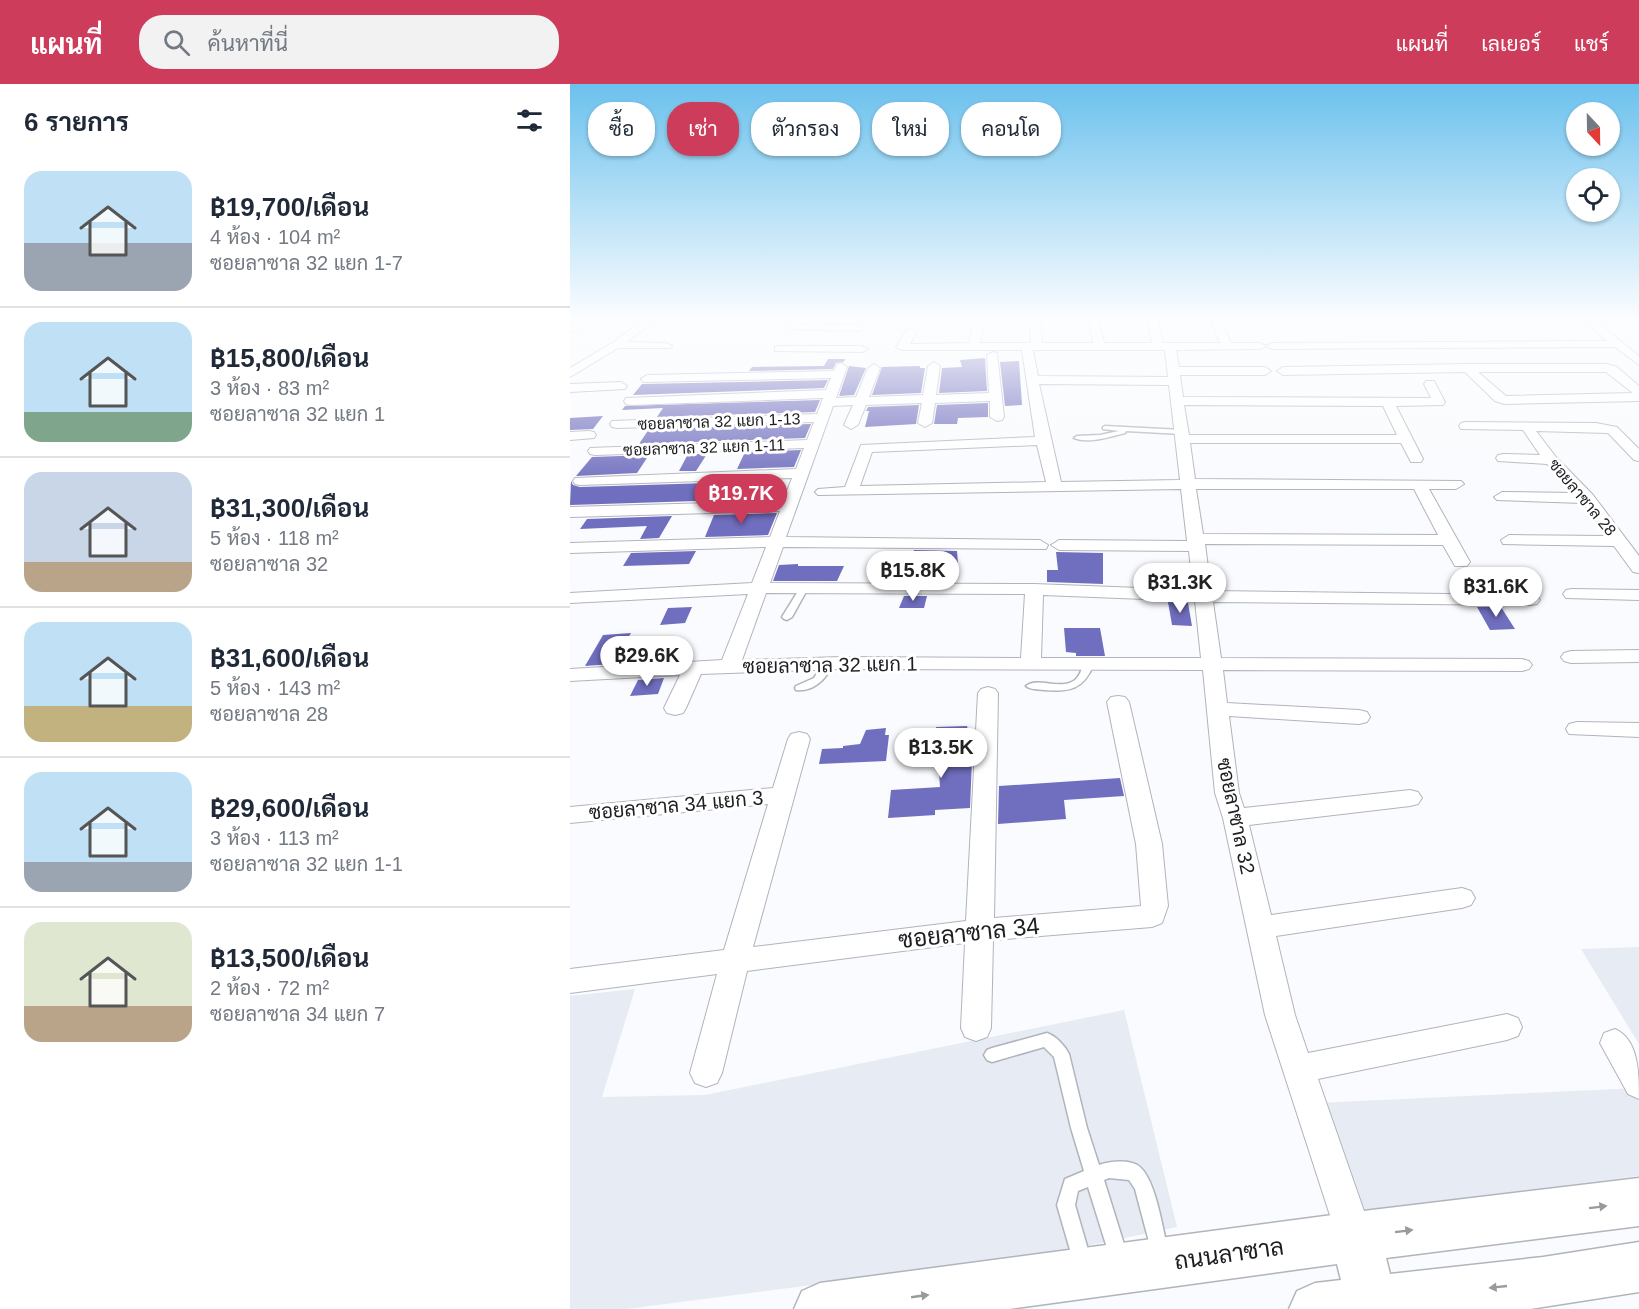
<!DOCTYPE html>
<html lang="th">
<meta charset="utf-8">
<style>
:root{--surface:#fff;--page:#f2f2f3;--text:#1f2937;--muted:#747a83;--line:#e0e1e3;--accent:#cd3d5b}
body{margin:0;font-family:Helvetica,Sarabun,sans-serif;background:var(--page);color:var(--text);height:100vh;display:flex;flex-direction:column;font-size:22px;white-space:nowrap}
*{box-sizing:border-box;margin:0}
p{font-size:20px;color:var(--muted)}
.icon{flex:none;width:33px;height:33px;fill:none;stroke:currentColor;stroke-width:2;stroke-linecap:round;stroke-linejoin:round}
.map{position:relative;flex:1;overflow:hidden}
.drawer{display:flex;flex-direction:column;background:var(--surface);width:570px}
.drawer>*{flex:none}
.top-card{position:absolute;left:18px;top:18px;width:570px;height:54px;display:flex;gap:12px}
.needle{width:39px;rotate:158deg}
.tools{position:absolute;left:996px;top:18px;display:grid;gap:12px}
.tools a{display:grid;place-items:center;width:54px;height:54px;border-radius:50%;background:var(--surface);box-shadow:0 2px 4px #0004;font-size:30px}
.price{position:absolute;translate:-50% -51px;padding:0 14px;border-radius:21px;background:#fff;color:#222;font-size:20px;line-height:39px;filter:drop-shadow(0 2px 3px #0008)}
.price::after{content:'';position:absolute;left:50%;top:36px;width:18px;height:14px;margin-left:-9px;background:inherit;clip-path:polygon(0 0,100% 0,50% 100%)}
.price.selected{background:var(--accent);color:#fff}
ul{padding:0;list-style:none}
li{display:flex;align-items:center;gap:18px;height:150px;padding:0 24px}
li+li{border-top:2px solid var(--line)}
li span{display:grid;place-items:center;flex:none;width:168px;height:120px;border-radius:18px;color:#555}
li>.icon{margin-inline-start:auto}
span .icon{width:72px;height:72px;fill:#fffc;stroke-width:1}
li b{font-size:26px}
h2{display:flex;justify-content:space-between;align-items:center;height:72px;padding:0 24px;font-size:26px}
.tag{padding:0 21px;border-radius:24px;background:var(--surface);box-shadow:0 2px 4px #0004;font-size:21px;line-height:54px}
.tag.selected{background:var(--accent);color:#fff}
header{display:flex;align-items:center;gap:36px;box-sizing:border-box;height:84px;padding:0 30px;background:var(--accent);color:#fff}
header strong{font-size:28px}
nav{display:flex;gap:33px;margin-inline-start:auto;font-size:21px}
.search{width:420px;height:54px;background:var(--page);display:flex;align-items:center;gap:15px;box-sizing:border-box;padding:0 21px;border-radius:24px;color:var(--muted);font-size:22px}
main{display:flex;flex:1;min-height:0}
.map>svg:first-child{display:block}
.built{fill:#e7ebf3}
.building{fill:#706ebe}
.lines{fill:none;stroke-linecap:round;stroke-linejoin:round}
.lane-casing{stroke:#b0b4bb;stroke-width:3}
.street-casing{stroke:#b0b4bb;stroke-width:2}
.secondary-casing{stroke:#b0b4bb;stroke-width:3}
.lane{fill:#fff;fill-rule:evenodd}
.street{fill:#fff;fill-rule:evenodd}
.secondary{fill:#fff;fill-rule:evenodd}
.oneway{fill:#999a9b}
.labels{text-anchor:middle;stroke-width:6;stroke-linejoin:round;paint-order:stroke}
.far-street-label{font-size:16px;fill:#1d1e21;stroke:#fff}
.street-label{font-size:20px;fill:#1d1e21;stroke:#fff}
.near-street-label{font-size:24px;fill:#1d1e21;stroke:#fff}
</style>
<header>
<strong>แผนที่</strong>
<div class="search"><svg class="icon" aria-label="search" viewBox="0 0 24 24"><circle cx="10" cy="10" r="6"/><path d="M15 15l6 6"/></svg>ค้นหาที่นี่</div>
<nav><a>แผนที่</a><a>เลเยอร์</a><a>แชร์</a></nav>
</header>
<main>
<section class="drawer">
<h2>6 รายการ<svg class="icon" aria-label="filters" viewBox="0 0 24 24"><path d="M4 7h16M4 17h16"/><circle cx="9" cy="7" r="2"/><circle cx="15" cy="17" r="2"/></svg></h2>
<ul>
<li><span style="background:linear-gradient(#bfe0f5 60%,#9aa5b1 0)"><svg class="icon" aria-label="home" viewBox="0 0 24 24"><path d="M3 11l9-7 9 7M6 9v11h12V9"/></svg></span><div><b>฿19,700/เดือน</b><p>4 ห้อง · 104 m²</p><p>ซอยลาซาล 32 แยก 1-7</p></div></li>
<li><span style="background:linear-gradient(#bfe0f5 75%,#7fa58c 0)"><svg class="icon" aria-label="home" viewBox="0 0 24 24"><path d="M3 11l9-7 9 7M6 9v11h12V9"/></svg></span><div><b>฿15,800/เดือน</b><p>3 ห้อง · 83 m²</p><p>ซอยลาซาล 32 แยก 1</p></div></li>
<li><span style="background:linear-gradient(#c9d6e8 75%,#b9a48a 0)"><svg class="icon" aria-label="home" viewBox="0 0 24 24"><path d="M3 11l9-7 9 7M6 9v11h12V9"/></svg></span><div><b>฿31,300/เดือน</b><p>5 ห้อง · 118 m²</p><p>ซอยลาซาล 32</p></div></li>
<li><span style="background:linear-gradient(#bfe0f5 70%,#c2b280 0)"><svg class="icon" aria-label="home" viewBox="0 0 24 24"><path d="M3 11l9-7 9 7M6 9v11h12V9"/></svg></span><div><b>฿31,600/เดือน</b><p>5 ห้อง · 143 m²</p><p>ซอยลาซาล 28</p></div></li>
<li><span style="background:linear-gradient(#bfe0f5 75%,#9aa5b1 0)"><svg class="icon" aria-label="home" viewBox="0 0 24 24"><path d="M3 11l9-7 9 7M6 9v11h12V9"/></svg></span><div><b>฿29,600/เดือน</b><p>3 ห้อง · 113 m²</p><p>ซอยลาซาล 32 แยก 1-1</p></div></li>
<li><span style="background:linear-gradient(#dfe7d0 70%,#b9a48a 0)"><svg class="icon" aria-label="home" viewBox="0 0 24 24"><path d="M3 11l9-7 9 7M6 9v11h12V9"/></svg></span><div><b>฿13,500/เดือน</b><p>2 ห้อง · 72 m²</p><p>ซอยลาซาล 34 แยก 7</p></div></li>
</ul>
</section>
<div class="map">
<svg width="1069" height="1225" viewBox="0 0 1069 1225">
<rect width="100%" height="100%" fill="#f9fbfe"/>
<path class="built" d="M1069 863V960L1011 865Z
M65 905 32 1013 135 1011 554 926 607 1143 473 1171 57 1225H0V912Z
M1069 1004V1092L760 1130 726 1020Z"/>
<path class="building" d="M415 274 417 307 369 309 372 284 392 283 390 276Z
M258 275H275L274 278 266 279 263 285 179 287 182 283 254 282Z
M449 277 452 321 435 322 430 278Z
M279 282 296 284 284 311 269 312Z
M350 282V284H355L351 309 302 311 312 283Z
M258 296 254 304 63 311 72 300Z
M250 316 245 328 87 333 93 324 52 326 55 322Z
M418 319V333L388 334 387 340H364L367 321Z
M349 321 346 340 295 343 299 327H296L298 323Z
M33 332 23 345 0 346V334Z
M241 340 235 354 69 360 79 345Z
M231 366 224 383 167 385 175 368Z
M118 370H137L126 387H109Z
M79 371 67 389 6 392 22 373Z
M1 397 3 401 10 403 199 397 190 415 0 421Z
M207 429 198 451 135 453 144 431Z
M102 432 89 454 70 455 77 442 10 445 17 435Z
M344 466 387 467 388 480 366 482 361 497H338Z
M126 467 119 480 53 482 61 469Z
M486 468 533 469V500L477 498V486H488Z
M228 480V482H274L267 497H203L209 481Z
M334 512H357L354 524H329Z
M598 518 618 519 622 542 602 541Z
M122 523 115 539 90 541 98 524Z
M907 523H931L945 545 920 546Z
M494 544H530L535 572H506V569L496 568Z
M61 549 43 580 15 582 33 551Z
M94 594 88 610 60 612 68 596Z
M397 642 398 646H403L399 676H402L400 724 365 726V731L318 734 321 706 370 703 366 643Z
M316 644 315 651H319L316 677 249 680 252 665 273 664V662L290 660 296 646Z
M550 694 554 712 494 716 496 735 428 740 429 702Z"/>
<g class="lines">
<g class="lane-casing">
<path id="lane" d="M535 342 612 346 615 348 612 350 556 347 555 349C540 353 518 360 504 354L507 352 530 351 549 347 533 345V343Z
M234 501 238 504 222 533 217 536 214 535 212 533 230 504Z
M258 577 263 580C256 595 244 608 226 606L225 604 226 602 244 594 254 578Z
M519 577 524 580C513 606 500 608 474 606 467 605 461 606 456 602 469 592 492 608 506 595 511 590 512 583 515 578Z
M477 949C486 952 495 962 499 970L517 1044 529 1081C540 1077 561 1075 570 1083 586 1097 593 1146 598 1167L595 1173 589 1176 583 1173 565 1105 559 1096 539 1094 534 1096 558 1173 556 1180 549 1182 542 1180 518 1103 508 1107 505 1121 521 1176 519 1183 512 1185 505 1183 487 1121 495 1095 514 1087 501 1044 484 973 474 963 422 978 417 976 414 971 417 966 422 964Z"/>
</g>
<g class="street-casing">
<path id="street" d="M11 234H23L0 249V241Z
M76 234H88L57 258 96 259 102 262 100 264H48L0 293V284L42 259Z
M405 234H415L410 259H461L460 234H470L472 259H523L518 234H528L534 259H582L577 234H587L593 259H650L640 234H650L661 259H690L696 262 690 265 606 266 609 283H695L701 287 695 291H610L613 313 861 314 854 300 856 297H864L875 318 873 321 826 322 853 375 851 378H841L831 359H620L625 395 891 397 894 400 886 405H859L900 478 897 482H885L873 461 635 460 641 507 961 511 967 512 970 516 967 520 961 521 643 518 651 574 952 575 959 577 962 581 959 585 952 587 653 586 657 619 789 626 797 628 800 633 797 638 789 640 659 632 669 709 674 724 840 706 848 708 852 714 848 720 840 722 679 741 701 831 892 804 901 807 905 814 901 821 892 824 706 852 725 931 738 969 937 930 948 934 952 943 948 952 937 956 748 995 803 1153 798 1166 785 1171 772 1166 767 1153 695 931 653 734 645 709 633 586 272 585 131 590 116 624 113 629 105 631 97 629 94 624 110 591 0 597V585L152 576 178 510 0 519V509L182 499 196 463 0 469V459L200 453 210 427 0 433V423L213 417 222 394 10 401 5 400 3 397 5 394 226 385 234 364 25 371 20 370 18 367 20 364 237 356 244 338 47 344 42 343 40 340 42 337 247 330 253 314 60 321 56 320 54 317 56 314 256 306 261 294 73 298 71 295 77 291 264 287 267 281 271 279 277 283 266 314 286 313 298 284 304 280 310 284 299 313 353 311 358 282 364 278 370 282 366 311 419 309 417 271 423 268 427 269 434 333 432 336 427 337 420 333V317L365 319 362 339 355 343 348 339 352 319 296 321 288 341 281 345 274 341 283 321 263 322 216 453 470 456 478 461 476 465 213 463 200 499 464 500 623 506 619 467 489 466 481 461 489 456 617 457 611 405 248 411 245 408 248 405 275 403 291 361 465 353 452 266H332L326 263 337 246 341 245 346 248 340 260 399 259ZM463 266H595L598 293 468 292ZM469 300 599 301 610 396 491 398ZM614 321 813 322 827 351H619ZM467 361 476 398 290 402 302 368ZM626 405H844L868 451 633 450ZM196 509 455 510 451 574 272 573 172 576ZM473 511 625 517 631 574H471Z
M723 234H892L887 237H728Z
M1011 234H1022L1069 272V281L1045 263 702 265 696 262 702 259 1037 257Z
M223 240 289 241 294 244 289 247 219 245 218 243Z
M209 262H292L298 265 292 268 205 267V263Z
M898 280H1037L1047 283 1069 302V317L934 320 925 317 895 288 713 291 707 287 713 283ZM908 288H1036L1063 309 936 312Z
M51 298 57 302 55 305 0 308V300Z
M896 338 1026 339 1047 343 1069 365V377L1064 376 1038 349 966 347 986 373 1023 411 1069 472V489L1063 488 1044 462 933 460 931 456 939 451 1037 452 1013 419 927 416 924 413 932 408 1005 409 977 380 928 377 926 374 928 371 933 370 970 371 953 346 891 345 889 342 891 339Z
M19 347 24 348 26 351 24 354 0 356V348Z
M1002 505 1069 506V516L996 514 993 510 996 506Z
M1069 566V578L1001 579 994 577 991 573 994 569 1001 567Z
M418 603 425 605 428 609 424 834 571 822 566 760 537 618 541 613 548 612 555 613 559 618 592 760 598 822 592 839 582 843 423 856 421 944 417 953 406 957 395 953 391 944 395 859 177 887 152 989 147 999 136 1003 125 999 120 989 147 890 0 909V885L154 866 198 720 0 739V723L203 704 218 655 221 650 229 648 237 650 240 655 183 863 396 837 408 609 411 605Z
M1007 638 1069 639V653L999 650 996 645 999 640Z
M1045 945C1069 956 1069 989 1069 1015L1058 1010 1030 959 1034 949Z"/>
</g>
<g class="secondary-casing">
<path id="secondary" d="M1069 1094V1142L816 1174 820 1190 973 1173 1069 1158V1208L960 1225H719L727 1207 745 1199 771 1196 767 1180 439 1225H224L232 1207 250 1199 785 1128Z"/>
</g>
<use href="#lane" class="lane"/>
<use href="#street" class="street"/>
<use href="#secondary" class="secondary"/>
</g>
<defs><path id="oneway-solid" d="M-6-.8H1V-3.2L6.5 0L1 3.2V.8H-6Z" transform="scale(1.5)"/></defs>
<g class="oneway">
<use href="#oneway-solid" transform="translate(1028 1123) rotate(-7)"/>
<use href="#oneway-solid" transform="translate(834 1147) rotate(-7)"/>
<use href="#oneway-solid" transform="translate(928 1203) rotate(174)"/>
<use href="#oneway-solid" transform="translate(350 1212) rotate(-8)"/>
</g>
<linearGradient id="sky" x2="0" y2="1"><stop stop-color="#6bc1ed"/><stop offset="0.58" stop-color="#fcfdff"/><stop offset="1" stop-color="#fcfdff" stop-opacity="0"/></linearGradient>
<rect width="1069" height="405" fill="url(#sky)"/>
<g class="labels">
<g class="far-street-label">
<text transform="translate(149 337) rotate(-2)" y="6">ซอยลาซาล 32 แยก 1-13</text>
<text transform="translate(134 363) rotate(-2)" y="6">ซอยลาซาล 32 แยก 1-11</text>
<text transform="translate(1013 413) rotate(50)" y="6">ซอยลาซาล 28</text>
</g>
<g class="street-label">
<text transform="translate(260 581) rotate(-1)" y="7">ซอยลาซาล 32 แยก 1</text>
<text transform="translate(106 721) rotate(-5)" y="7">ซอยลาซาล 34 แยก 3</text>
<text transform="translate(666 732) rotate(78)" y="7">ซอยลาซาล 32</text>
</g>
<g class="near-street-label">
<text transform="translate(399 849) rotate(-6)" y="8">ซอยลาซาล 34</text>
<text transform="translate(659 1170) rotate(-8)" y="8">ถนนลาซาล</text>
</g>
</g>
</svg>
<div class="tools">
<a><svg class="needle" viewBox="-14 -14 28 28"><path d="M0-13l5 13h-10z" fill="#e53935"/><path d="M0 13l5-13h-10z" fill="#747a83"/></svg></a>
<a><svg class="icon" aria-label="locate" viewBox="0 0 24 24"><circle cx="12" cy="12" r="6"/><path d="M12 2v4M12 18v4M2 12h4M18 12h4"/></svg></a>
</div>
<b class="price selected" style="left:171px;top:441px">฿19.7K</b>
<b class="price" style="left:343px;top:518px">฿15.8K</b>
<b class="price" style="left:610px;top:530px">฿31.3K</b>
<b class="price" style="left:926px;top:534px">฿31.6K</b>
<b class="price" style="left:77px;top:603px">฿29.6K</b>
<b class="price" style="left:371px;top:695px">฿13.5K</b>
<div class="top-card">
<a class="tag">ซื้อ</a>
<a class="tag selected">เช่า</a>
<a class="tag">ตัวกรอง</a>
<a class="tag">ใหม่</a>
<a class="tag">คอนโด</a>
</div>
</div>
</main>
